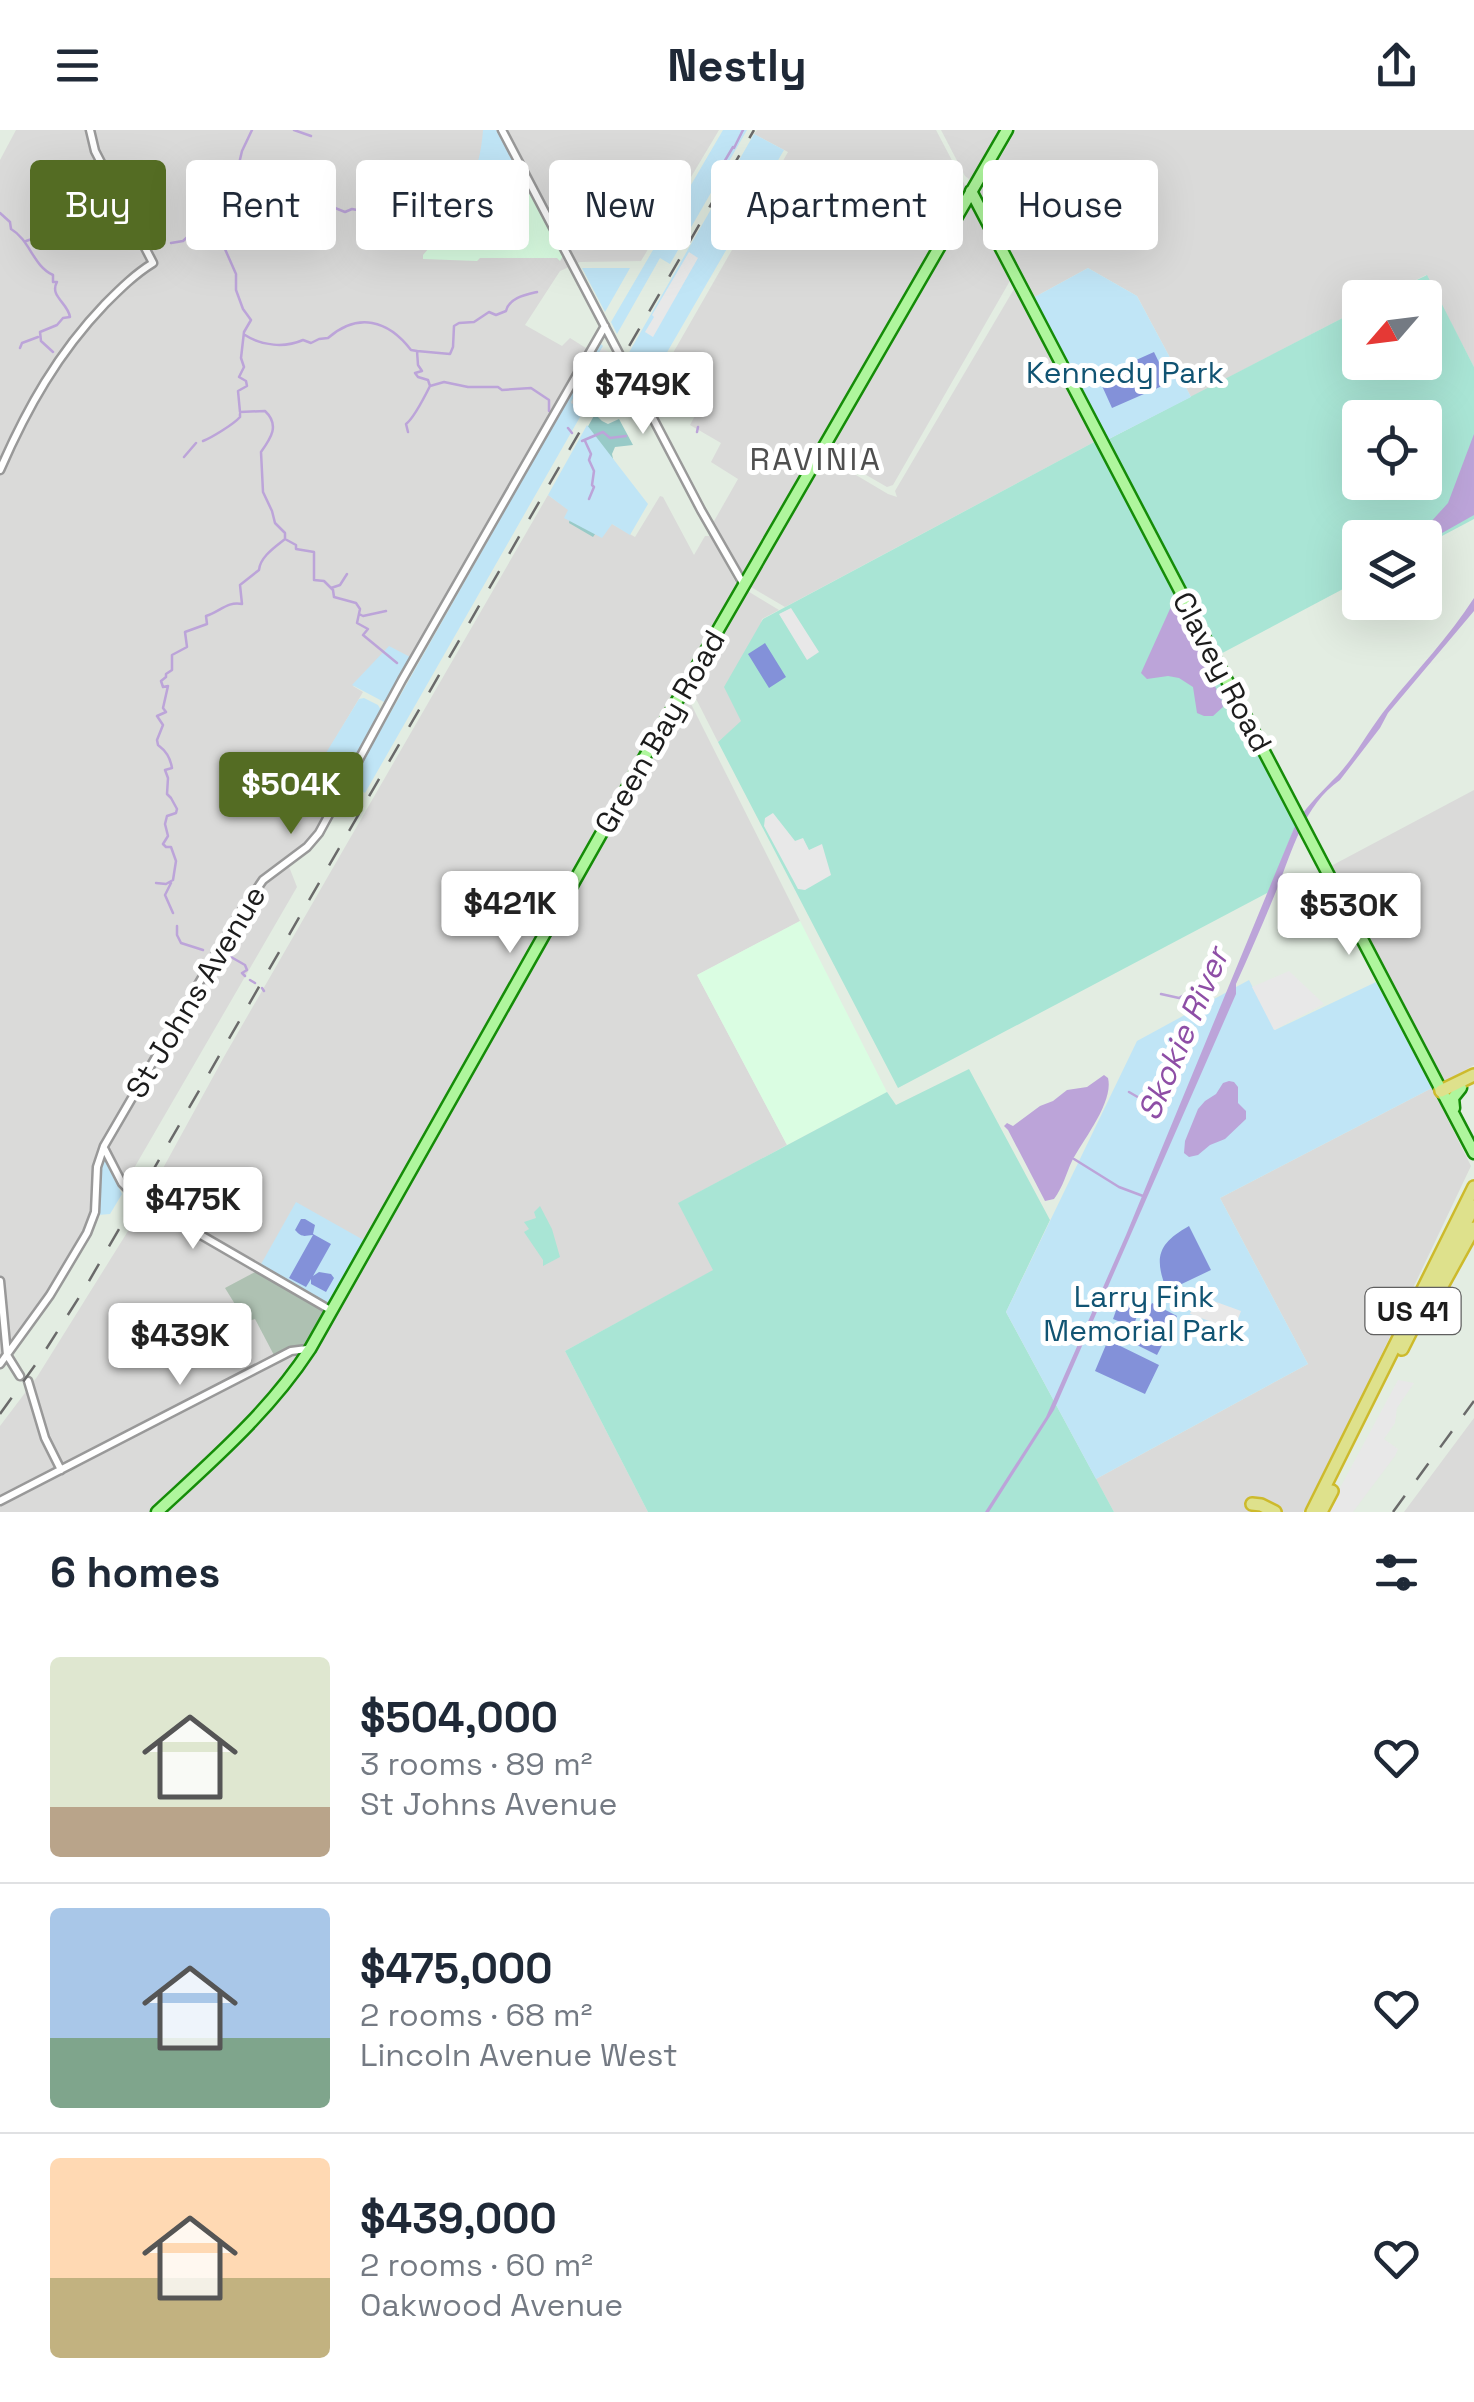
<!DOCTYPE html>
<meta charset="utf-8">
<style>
:root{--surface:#fff;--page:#f6f6f7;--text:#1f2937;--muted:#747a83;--line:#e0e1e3;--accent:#546c23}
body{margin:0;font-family:"Space Grotesk",sans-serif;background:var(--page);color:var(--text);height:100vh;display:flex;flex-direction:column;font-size:38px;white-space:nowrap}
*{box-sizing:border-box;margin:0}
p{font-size:32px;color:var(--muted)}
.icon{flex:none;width:55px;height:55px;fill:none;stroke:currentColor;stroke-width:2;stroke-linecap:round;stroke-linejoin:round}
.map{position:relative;height:1382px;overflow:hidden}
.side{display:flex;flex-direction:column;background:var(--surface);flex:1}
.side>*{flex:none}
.hud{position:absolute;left:30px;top:30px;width:1415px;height:90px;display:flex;gap:20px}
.needle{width:65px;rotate:242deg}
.buttons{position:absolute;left:1342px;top:150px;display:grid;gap:20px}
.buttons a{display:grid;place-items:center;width:100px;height:100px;border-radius:10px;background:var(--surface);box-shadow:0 10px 40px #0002;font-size:50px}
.price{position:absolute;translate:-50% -85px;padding:0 22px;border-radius:10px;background:#fff;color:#222;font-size:32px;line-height:65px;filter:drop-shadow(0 2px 5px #0008)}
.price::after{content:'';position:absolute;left:50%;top:60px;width:30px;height:22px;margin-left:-15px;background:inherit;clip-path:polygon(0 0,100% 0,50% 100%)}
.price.on{background:var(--accent);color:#fff}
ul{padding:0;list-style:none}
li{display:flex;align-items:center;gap:30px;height:250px;padding:0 50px}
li+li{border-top:2px solid var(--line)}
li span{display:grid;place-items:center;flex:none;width:280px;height:200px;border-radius:10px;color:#555}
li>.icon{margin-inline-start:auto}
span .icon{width:120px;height:120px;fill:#fffc;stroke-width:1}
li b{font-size:42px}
h2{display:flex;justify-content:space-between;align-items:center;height:120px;padding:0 50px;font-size:42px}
.pill{padding:0 35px;border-radius:10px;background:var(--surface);box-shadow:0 10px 40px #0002;font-size:35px;line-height:90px}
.pill.on{background:var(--accent);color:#fff}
header{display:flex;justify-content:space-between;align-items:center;height:130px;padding:0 50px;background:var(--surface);font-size:45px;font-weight:700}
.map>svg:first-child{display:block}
.residential{fill:#dadad9}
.education{fill:#dafde2}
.construction{fill:#aec1b2}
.grass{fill:#a9e5d5;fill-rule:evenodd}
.forest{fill:#98cac7}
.park{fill:#c0e5f6}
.pitch{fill:#8391d9}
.parking{fill:#e8e8e8}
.water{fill:#bca4d9}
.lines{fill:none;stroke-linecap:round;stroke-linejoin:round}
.stream{stroke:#bca4d9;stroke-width:2.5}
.minor-casing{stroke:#999;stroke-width:11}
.major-casing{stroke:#158c08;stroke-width:15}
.highway-casing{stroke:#cdba2c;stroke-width:16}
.minor{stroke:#fff;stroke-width:6}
.major{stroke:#aff69d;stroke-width:10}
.highway{stroke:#dee18c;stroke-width:11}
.rail{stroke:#6a6a6a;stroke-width:2.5;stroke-dasharray:20 20;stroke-linecap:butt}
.labels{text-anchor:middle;stroke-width:10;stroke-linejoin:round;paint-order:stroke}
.shield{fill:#fff;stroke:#606060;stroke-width:2.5}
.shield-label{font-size:28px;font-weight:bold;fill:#1c1c1c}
.park-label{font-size:30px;fill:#115473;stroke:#fff}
.street-label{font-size:30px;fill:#1c1c1c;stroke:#fff}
.neighbourhood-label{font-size:32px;letter-spacing:2.5px;fill:#4f4f4f;stroke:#fff}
.water-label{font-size:32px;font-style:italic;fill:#8e4ea6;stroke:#fff}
</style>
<header><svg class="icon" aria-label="menu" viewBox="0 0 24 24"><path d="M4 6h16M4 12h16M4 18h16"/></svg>Nestly<svg class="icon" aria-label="share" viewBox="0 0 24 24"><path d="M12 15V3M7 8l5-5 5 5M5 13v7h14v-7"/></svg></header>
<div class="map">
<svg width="1474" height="1382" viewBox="0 0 1474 1382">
<rect width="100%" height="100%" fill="#e3ede2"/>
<path class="residential" d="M16 0H719L641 131 580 132 560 141 525 195 562 216 570 208 589 220 412 528 353 556 363 562 319 636 347 647 315 704 286 729 297 757 126 1052 104 1012 94 1038 92 1083 88 1096 33 1185 0 1229V30Z
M757 0H936L967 59 744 447 739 444 713 393 738 349 711 332 721 313 690 295 699 278 680 266 692 246 669 230 788 22 754 4Z
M941 0H1002L974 47 969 49 965 46Z
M1016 0H1474V237L1426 145 1382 167 1360 168V179L1191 267 1137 166 1088 138 1033 168 979 64Z
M974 76 1011 149 893 355 887 357 828 323 826 320 967 78Z
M1014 159 1017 160 1096 311 785 477 751 457 749 454 824 326 888 364 897 367 895 361Z
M548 365 569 380 565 387 612 394 635 407 660 366 663 367 694 425 705 406H711L738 457 682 556 800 791 697 845 787 1015 679 1073 714 1140 565 1221 648 1382H0V1296L37 1247 133 1093 225 925Z
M746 460 779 480 762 489 742 591 718 612 690 557Z
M1474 660V935L1445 952 1331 736Z
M1432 958 1471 1036 1339 1314 1303 1382H1114L1096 1349 1308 1234 1220 1068Z
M1474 1288V1382H1404Z"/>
<path class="education" d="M529 57 564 124 560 131 557 128H480L477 131 423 129V125L445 99Z
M800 791 887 962 787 1015 697 845Z"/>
<path class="construction" d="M257 1141 326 1181 305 1216 275 1227 255 1189 246 1192 225 1158Z"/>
<path class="grass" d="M1427 145 1474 237V389L1425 415V408H1360V450L1211 529 1297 691 1269 762 898 958 718 612 741 591 724 557 763 489 1096 311 1107 310 1360 179V232H1425V168L1382 167ZM1360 288H1425V352H1360Z
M969 939 1050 1090 1006 1182 1114 1382H648L565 1221 713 1140 678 1073 887 962 896 975Z
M540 1076 552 1099 560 1127 543 1136V1130L524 1102 529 1099 524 1092 536 1088 534 1082Z"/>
<path class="forest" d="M595 284 602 291 608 294 619 289 633 315 615 317 612 324 616 343 598 400 593 407 569 393 571 381 551 362Z"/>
<path class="park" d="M483 0H496L527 58 475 86 473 85 445 99C466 63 480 43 483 0Z
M723 0H747L670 134 660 128 617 204 611 192Z
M754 4 784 20 647 257H644L627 226Z
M582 138H630L605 182Z
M1088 138 1137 166 1191 267 1107 310 1033 168Z
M600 213 603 216 571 272 584 280 365 663 350 654Z
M587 295 648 374 630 405 612 394 602 408 564 388 568 380 548 365Z
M389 516 412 528 387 571 384 572 352 555Z
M364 568 378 575 382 582 347 647 340 649 318 636 359 569Z
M1249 850 1275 900 1376 852 1432 958 1220 1068 1308 1234 1096 1349 1006 1182 1137 911Z
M104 1029 122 1064 110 1084 98 1085 100 1040Z
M296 1072 367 1112 330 1175 260 1136Z"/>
<path class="pitch" d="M1154 222 1169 253 1112 278 1098 247Z
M765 513 786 547 769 558 748 524Z
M301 1089H305L315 1095 313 1104 331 1114 313 1146 319 1142 331 1144 334 1148 326 1162 311 1154V1149L306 1157 289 1148 313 1105C305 1105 303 1109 295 1100Z
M1189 1096 1211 1140 1167 1161C1154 1128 1157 1114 1189 1096Z
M1124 1158 1144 1167 1133 1197 1113 1189Z
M1152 1173 1177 1186 1157 1225 1133 1213Z
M1108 1210 1159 1235 1145 1264 1095 1241Z"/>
<path class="parking" d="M689 122 698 128 653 207 645 202 654 187 652 185Z
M602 218 612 224 580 278 571 273Z
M791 478 819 522 807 530 779 484Z
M773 683 795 711 803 708 809 720 822 714 831 745 805 760 798 759 764 696 765 688Z
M1289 841 1324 874 1274 900 1252 857Z
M1197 1165 1241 1181 1234 1200 1190 1184Z
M1398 1250 1414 1253 1397 1278 1395 1293 1384 1309 1398 1319 1395 1326 1353 1382H1327Z"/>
<path class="water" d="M1474 304V385L1435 407 1428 403V395L1448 373Z
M1474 468V481L1388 583 1380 598 1340 650C1304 675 1292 721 1277 759 1264 791 1250 823 1236 854V864L1054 1280 989 1382H985L1046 1287 1054 1269 1126 1105 1297 691C1309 674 1323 660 1338 645 1357 624 1370 598 1388 576 1417 540 1449 507 1474 468Z
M1174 470 1222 571 1223 577 1213 586H1204L1197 583 1193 557 1179 548 1168 546 1147 549 1141 543Z
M1104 945 1108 948C1114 972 1083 1010 1072 1031 1066 1044 1063 1057 1054 1069L1045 1071 1008 1000 1004 996 1007 993 1013 996 1040 976 1053 971 1067 960 1087 957Z
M1229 951 1234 952 1238 957V973L1246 981V989L1225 1009 1210 1015 1198 1025 1189 1027 1184 1023 1185 1011 1198 979 1205 971 1216 964 1223 953Z"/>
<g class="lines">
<path class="stream" d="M252 0 242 21 238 38C248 43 251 54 264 56 277 59 291 51 304 55 313 59 316 65 323 71 329 76 337 79 345 82L352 79 362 81
M294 0 311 6
M734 18 743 0
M248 48V61L240 67 234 75 221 78 210 93 212 99 217 101 236 144V160L243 179 251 190 244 202 241 228 244 237 239 247 246 251 247 256 238 261 240 282 265 281C280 295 271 308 261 322L263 362 272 381 275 393 285 403V409L296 415V419L314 422V450L324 451 333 460 334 467 356 473 360 479 357 493 368 499 363 505 397 533
M714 49 733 17
M374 81 381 80
M0 83 10 92 11 99C30 110 33 136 53 145V152H57C49 166 68 173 70 187L63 188 57 195 40 202 41 211 53 222
M26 111 38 107 43 108
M171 113 183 111 193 102 211 99
M245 205C262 216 285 218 303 210L311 213 319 209 328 208C358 182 388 190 411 220L417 221 418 235 422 241 415 243 418 247 428 250 430 256 444 252 468 257H498L502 260 531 258 549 270V281
M20 218 22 213 38 207
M417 221 450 224 453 217 454 196 459 193 474 192 489 182 496 185 506 181C509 168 524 165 537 162
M568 298 572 303
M408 302 406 294C414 288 425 266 430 256
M697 302 698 297
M203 311C211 308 234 294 240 287V284
M582 311 603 302 610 308 626 306
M585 311 591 324 589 330 594 341 592 355 594 357 589 369
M184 327 196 313
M331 458 340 455 347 444
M359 484 363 486 386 481
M156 753 166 754 173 750 176 731 171 717H166L163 714 168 706 165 694 167 686 176 683 177 679 171 668 167 664 168 648 165 640 172 638C170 627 166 621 158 615L157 610 163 595 157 586 166 582 163 578 168 556 163 557 161 551 166 547V544L172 540V525L187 517 185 502 207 494 206 486C220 482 227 471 242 474L240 455 259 440C260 427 275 417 285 409
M171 753 165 765 173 783
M177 796V805L181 813 203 820
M224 823 245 835 247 840 242 843 245 846
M250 850 255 853
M262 858 264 861
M1161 864 1179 868 1189 862
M1129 962 1148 973
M1074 1029 1119 1057 1143 1066"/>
<g class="minor-casing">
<path id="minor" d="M502 0 701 380 744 455
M0 340C27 278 58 223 105 174 120 159 135 144 153 133L95 21 90 0
M104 1018 122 1053 137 1068 332 1181
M0 1151 7 1225 20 1246
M0 1234 50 1165 87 1103 95 1082 97 1037 104 1016 238 786 263 750 307 717 319 703 402 550 605 196
M28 1251 45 1308 61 1340
M0 1371 291 1221 307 1219"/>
</g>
<g class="major-casing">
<path id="major" d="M971 61 1474 1023
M1454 978 1453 968 1461 958
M157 1382C212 1331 269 1282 310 1219L644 628 1007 0"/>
</g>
<g class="highway-casing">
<path id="highway" d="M1441 961 1474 945
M1438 1163 1474 1098
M1402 1219 1474 1076
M1252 1374 1261 1375 1275 1382
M1312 1382 1474 1057
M1321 1382 1332 1361"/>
</g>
<use href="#minor" class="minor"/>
<use href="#major" class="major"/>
<use href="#highway" class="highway"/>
<path class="rail" d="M0 1284 43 1224 85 1158 754 0
M1393 1382 1474 1271"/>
</g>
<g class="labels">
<rect class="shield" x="1365.5" y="1158" width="95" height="46" rx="8"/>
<g class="shield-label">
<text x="1413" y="1191">US 41</text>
</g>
<g class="park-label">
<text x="1125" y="253">Kennedy Park</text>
<text x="1144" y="1177">Larry Fink<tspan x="1144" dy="34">Memorial Park</tspan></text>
</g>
<g class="street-label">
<text transform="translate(1222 542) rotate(62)" y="10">Clavey Road</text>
<text transform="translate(660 602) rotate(-60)" y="10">Green Bay Road</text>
<text transform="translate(196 862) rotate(-59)" y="10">St Johns Avenue</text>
</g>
<g class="neighbourhood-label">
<text x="816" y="340">RAVINIA</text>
</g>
<g class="water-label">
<text transform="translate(1183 904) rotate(-67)" y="11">Skokie River</text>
</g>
</g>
</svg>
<div class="buttons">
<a><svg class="needle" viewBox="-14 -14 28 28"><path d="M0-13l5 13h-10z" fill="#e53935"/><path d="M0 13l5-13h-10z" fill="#747a83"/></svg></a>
<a><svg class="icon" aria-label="locate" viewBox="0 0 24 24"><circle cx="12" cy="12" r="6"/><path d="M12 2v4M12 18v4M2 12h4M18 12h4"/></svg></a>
<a><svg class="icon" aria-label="layers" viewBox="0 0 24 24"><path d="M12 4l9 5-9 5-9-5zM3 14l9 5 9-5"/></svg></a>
</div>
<b class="price" style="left:643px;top:307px">$749K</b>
<b class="price on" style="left:291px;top:707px">$504K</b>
<b class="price" style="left:510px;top:826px">$421K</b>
<b class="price" style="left:1349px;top:828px">$530K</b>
<b class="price" style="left:193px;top:1122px">$475K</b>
<b class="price" style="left:180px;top:1258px">$439K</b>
<div class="hud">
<a class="pill on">Buy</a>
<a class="pill">Rent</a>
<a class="pill">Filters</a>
<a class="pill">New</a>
<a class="pill">Apartment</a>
<a class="pill">House</a>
</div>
</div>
<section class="side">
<h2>6 homes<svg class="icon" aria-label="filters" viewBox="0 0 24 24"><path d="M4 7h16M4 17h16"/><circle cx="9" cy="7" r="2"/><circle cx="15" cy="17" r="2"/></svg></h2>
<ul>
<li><span style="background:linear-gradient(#dfe7d0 75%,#b9a48a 0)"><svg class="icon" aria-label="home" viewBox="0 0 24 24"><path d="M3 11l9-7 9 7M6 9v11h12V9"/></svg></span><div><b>$504,000</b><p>3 rooms · 89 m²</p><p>St Johns Avenue</p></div><svg class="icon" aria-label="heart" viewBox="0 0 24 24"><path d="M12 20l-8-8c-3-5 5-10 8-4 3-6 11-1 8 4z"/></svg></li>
<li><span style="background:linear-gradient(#a9c7e8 65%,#7fa58c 0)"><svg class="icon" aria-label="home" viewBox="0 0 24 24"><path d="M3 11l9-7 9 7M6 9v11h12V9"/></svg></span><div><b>$475,000</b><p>2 rooms · 68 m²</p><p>Lincoln Avenue West</p></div><svg class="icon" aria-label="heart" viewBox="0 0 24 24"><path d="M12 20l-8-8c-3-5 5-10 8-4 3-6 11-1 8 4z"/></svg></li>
<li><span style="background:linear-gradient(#ffd9b3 60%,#c2b280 0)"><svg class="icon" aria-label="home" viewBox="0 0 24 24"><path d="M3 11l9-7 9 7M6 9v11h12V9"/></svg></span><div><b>$439,000</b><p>2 rooms · 60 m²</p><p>Oakwood Avenue</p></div><svg class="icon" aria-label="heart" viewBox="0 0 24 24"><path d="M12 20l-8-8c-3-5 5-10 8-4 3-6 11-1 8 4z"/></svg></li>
</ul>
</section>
